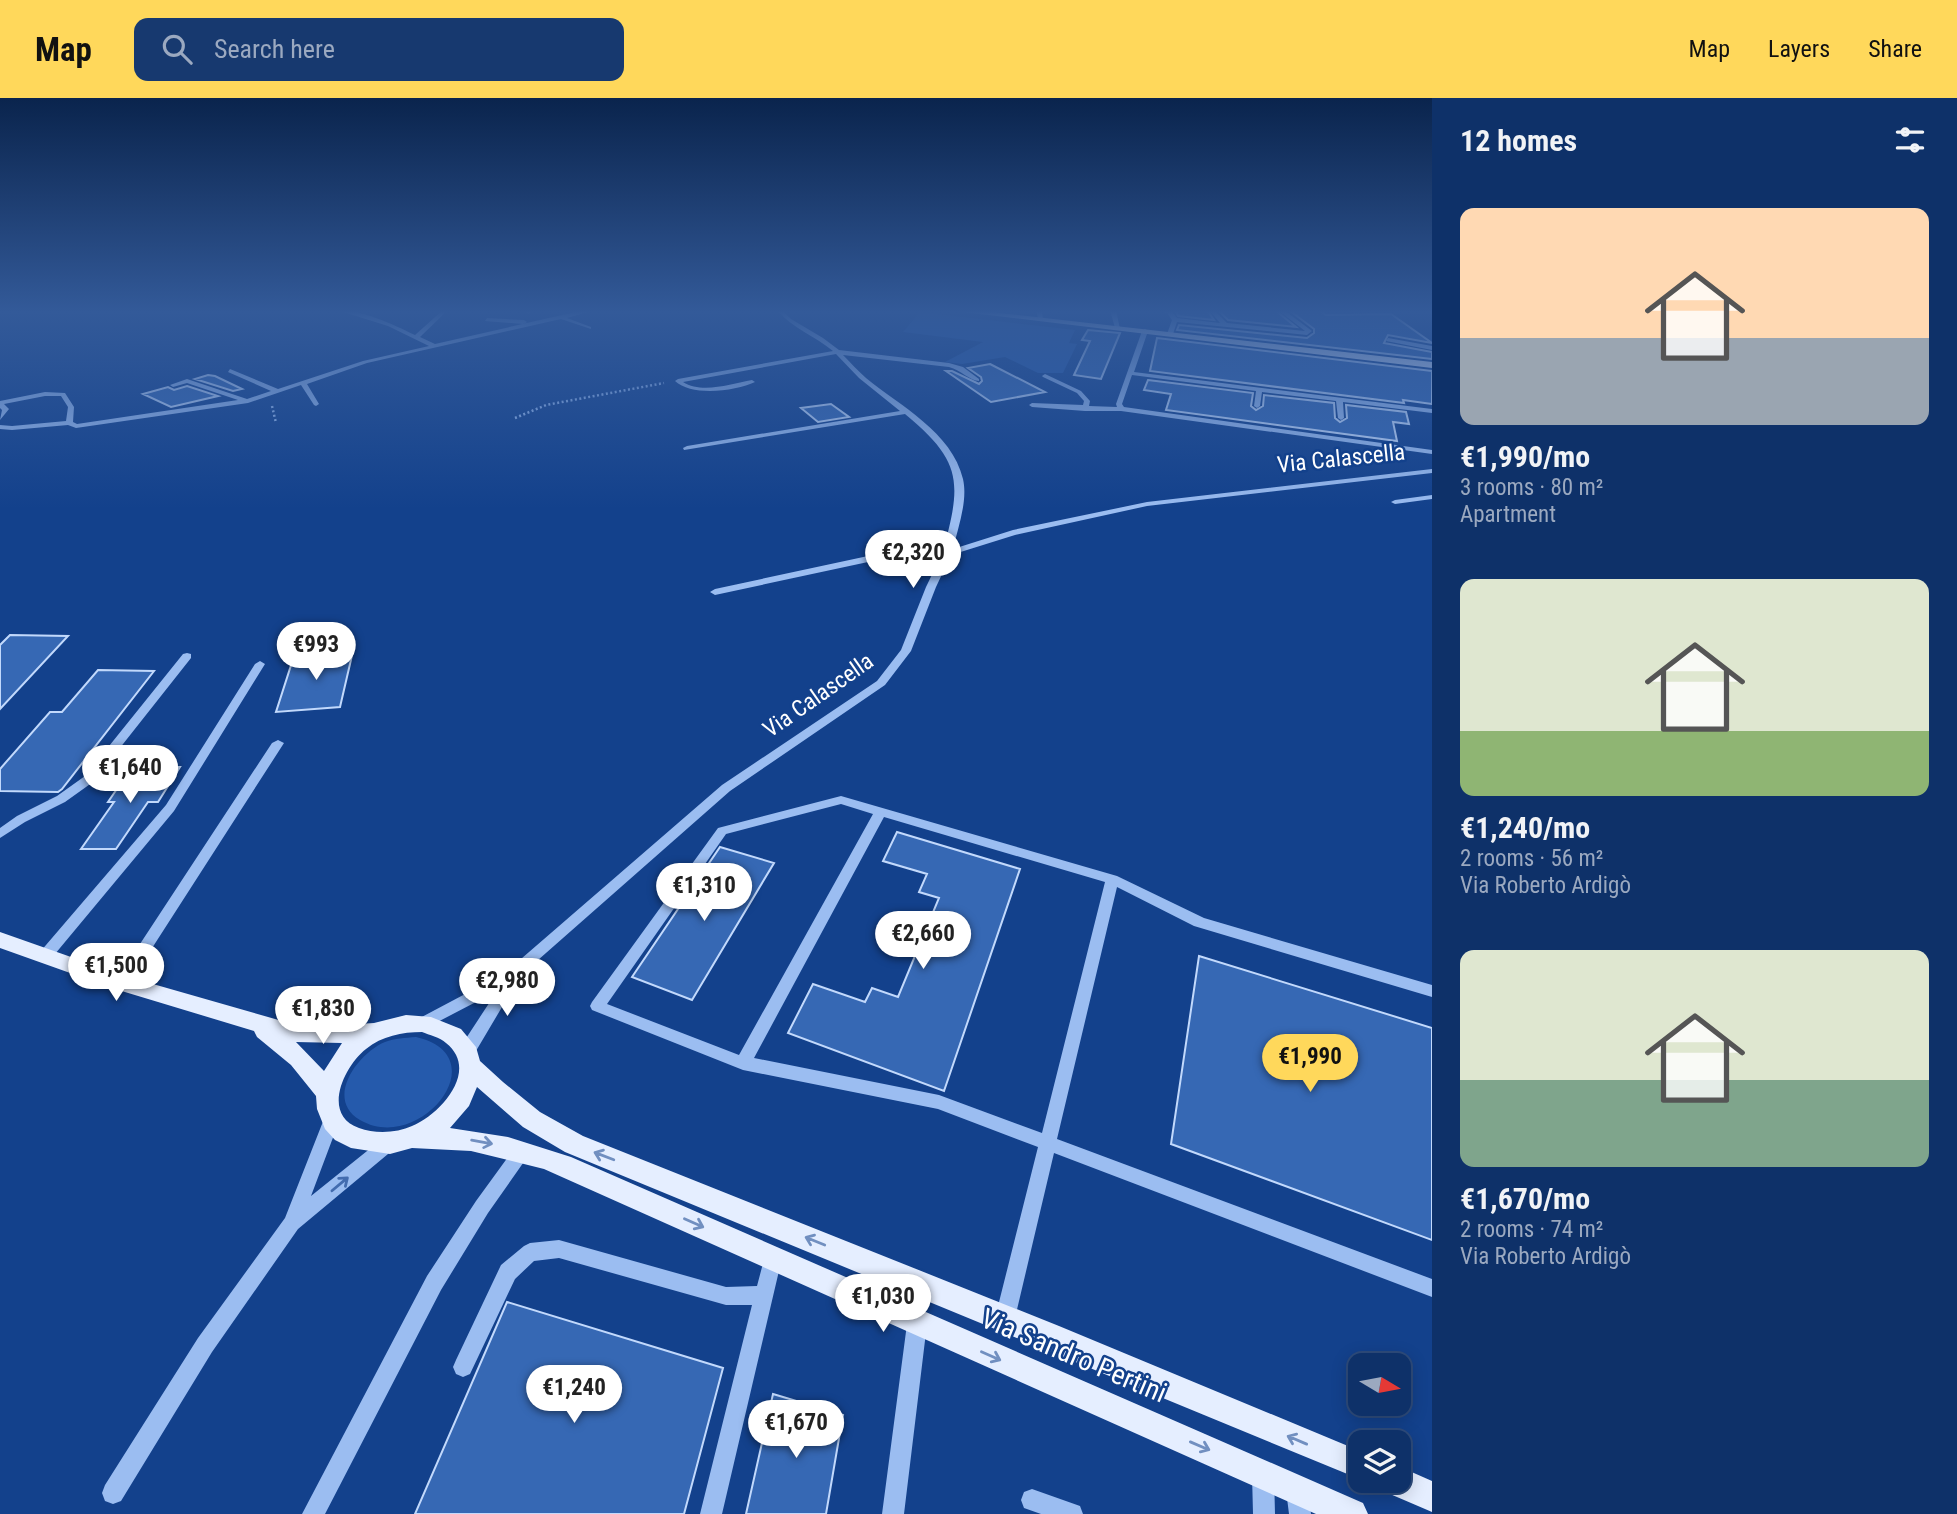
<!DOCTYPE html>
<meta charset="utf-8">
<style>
:root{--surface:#0e3169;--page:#17396f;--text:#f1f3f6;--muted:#9ba9c0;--line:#2e4c7d;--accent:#ffd85b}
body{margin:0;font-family:"Roboto Condensed",sans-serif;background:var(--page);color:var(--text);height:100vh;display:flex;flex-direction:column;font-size:26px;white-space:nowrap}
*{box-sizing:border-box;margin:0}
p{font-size:23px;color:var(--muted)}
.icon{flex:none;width:38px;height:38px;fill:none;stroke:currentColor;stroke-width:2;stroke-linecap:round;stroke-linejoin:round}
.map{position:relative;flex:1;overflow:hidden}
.sheet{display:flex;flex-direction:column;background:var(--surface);width:525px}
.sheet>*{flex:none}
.needle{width:46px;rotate:100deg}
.controls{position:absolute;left:1348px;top:1255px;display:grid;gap:14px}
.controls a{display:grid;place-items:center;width:63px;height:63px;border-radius:14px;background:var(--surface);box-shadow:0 4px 18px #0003,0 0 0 2px var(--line);font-size:35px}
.price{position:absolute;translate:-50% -60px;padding:0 16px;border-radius:24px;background:#fff;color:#222;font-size:23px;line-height:46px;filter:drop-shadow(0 2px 4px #0008)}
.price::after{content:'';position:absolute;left:50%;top:42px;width:21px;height:16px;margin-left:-10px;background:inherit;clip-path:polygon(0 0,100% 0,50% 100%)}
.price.active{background:var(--accent);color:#111}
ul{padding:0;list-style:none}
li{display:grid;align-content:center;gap:14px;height:371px;padding:0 28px}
li span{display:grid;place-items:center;height:217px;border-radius:14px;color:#555}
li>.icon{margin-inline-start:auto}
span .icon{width:126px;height:126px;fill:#fffc;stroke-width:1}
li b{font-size:30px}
h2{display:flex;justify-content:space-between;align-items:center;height:84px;padding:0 28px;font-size:30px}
header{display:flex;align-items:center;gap:42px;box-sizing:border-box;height:98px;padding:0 35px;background:var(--accent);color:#111}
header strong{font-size:33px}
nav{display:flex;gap:38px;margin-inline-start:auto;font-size:24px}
.search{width:490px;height:63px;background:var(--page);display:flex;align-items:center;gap:18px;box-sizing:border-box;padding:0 24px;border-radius:14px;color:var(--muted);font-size:26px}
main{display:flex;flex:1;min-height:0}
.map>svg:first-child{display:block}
.green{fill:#255aac}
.building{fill:#3668b4;stroke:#c2d9fc;stroke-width:2}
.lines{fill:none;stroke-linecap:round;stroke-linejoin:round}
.path{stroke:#9bbdf1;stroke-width:2.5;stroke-dasharray:2 2.5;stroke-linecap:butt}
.minor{fill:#9bbdf1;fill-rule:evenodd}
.major{fill:#e5eeff;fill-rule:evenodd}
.oneway{stroke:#718fc0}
.oneway2{stroke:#436caf}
.labels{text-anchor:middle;stroke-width:5;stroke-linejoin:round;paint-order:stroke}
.street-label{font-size:23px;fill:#fff;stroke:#13418c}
.near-street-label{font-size:28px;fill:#fff;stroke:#13418c}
</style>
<header>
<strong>Map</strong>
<div class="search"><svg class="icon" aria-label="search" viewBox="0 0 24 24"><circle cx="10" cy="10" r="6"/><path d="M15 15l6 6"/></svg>Search here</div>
<nav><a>Map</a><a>Layers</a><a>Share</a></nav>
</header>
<main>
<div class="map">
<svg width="1432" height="1416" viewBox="0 0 1432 1416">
<rect width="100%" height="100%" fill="#13418c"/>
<path class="green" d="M920 214 1075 232 1069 245 1077 246 1063 275H1038L1005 259 962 266 945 264 983 244 903 234Z
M416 939C499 958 420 1057 360 1022 324 1001 358 955 385 944 395 940 405 940 416 939Z"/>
<path class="building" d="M1175 212H1207L1214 222 1178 218Z
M1218 212H1275L1296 229 1228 222Z
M1289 212H1319L1326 217 1391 216 1432 245 1388 237 1384 245 1432 254V261L1177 232 1179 227 1307 240 1314 235V231Z
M1088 232 1120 235 1101 281 1074 277 1090 243 1082 242Z
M1157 240 1432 273V306L1403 302 1404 305 1150 273Z
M990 266 1045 294 991 304 946 273H952L979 286 982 283 981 279 968 270Z
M208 277 215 278 242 291 233 293 195 281Z
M1148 282 1253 295 1251 308 1256 312 1263 308 1264 297 1334 305 1335 320 1340 324 1347 320 1346 307 1406 314 1409 326 1393 324 1397 343 1166 312 1171 296 1144 292Z
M187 288 218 298 171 309 143 296 168 289 174 292Z
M831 306 849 319 818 324 801 310Z
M10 537 68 538 0 611V547Z
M353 553 340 609 276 614 294 558Z
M98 572 154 573 62 691 58 694 0 693V671L50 614H62Z
M132 669H180L158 704H148L116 751H81L114 704H108Z
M897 734 1020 771 944 993 788 935 813 886 865 904 872 890 898 899 939 800 919 794 927 776 883 763Z
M720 749 774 765 692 902 632 879Z
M1199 858 1432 930V1142L1171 1046Z
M507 1204 723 1270 684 1416H415Z
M773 1296 843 1317 826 1416H746Z"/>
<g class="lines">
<path class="path" d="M272 308 276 325
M515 320 546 307 664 285"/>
<path class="minor" d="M337 212C363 212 392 226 415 237L443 212H448L420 239 435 246 584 212H595L567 220 591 229V231L561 221 367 265 307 286 319 306 316 308 314 307 301 287 248 305 76 330 68 327 12 332 0 331V327L12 328 66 323 68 309 61 298H45L4 306 9 311 0 322 2 312 0 310V303L45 294 65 295 74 309 73 324 77 326 238 302 187 285 173 289 170 287 187 281 247 301 271 293 228 274 230 271 278 291 363 263 429 248 388 228Z
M528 212H537L528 216 525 214Z
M777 212H782L791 221 823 240 839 252 949 265 963 269 979 281V283C970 283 961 272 949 269L843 257C851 265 858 273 866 280 900 308 952 334 963 381 968 403 958 429 953 451L1013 432 1147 404 1432 371V375L1147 408 1015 437 951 457 936 489 911 553 885 587 730 693 521 877 473 958 467 960 461 958 459 953 461 948 497 893 428 929 423 931 418 929 415 925 418 921 484 886 514 867 722 687 877 583 901 552 926 489 941 458 882 461 715 497 710 494 715 491 882 455 943 453C962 384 962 363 905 316L684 352 683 350 687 348 900 313 859 280 836 256 683 284C702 296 731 286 752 282L755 284C736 293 692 299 675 283L678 281 833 253C815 238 792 230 777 212Z
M1036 212H1042L1043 222 1038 221Z
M1110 212H1116L1120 231 1115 230Z
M1154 212H1171L1177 220 1220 225 1209 212H1214L1227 225 1305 233 1278 212H1284L1312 233 1307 237 1177 224 1173 236 1170 238 1167 236 1172 222 1167 215Z
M487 220 524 222 527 224 524 226 485 223Z
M1145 231 1148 233 1134 274 1432 311V315L1343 304 1344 320 1341 322 1338 320 1336 303 1262 294 1260 308 1257 310 1254 308 1256 293 1132 277 1122 306 1124 309 1432 352V356L1121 313H1085L1032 309 1029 307 1032 305 1083 307 1084 303 1077 295 1043 279 1042 278 1045 276 1081 293 1090 303 1089 308 1117 309 1116 306 1142 233Z
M1388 240 1432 248V252L1386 243Z
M1432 397V401L1395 406 1391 404 1395 402Z
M187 555 191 556V560L93 684 65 704 25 724 0 740V730L17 718 57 698 85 678 183 556Z
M260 563 265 566 174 713 50 862 45 863 40 862 38 858 40 854 166 707 255 566Z
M278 642 284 645 127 889 122 891 117 889 115 885 117 881 272 645Z
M841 698 1117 778 1204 820 1432 887V899L1194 828 1117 789 1057 1041 1432 1181V1199L1054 1055 1015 1220 1012 1227 1005 1230 998 1227 995 1220 1038 1049 938 1011 743 972 592 912 590 908 592 904 718 730ZM841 706 873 716 739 957 607 906 726 736ZM884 719 1105 784 1042 1035 939 997 754 960Z
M332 1014 338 1016 340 1021 311 1098 382 1041 388 1038 394 1041 396 1046 394 1051 298 1131 212 1254 121 1403 113 1406 105 1403 102 1395 105 1387 198 1240 285 1120 324 1021 326 1016Z
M522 1045 528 1048 530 1053 528 1058 488 1115 441 1192 325 1416H302L427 1178 476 1103 516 1048Z
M559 1142 726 1189 757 1188 766 1154 773 1151 780 1154 782 1160 722 1416H700L752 1207H726L559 1160 534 1163 515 1181 470 1276 463 1279 456 1276 453 1269 456 1262 501 1167 524 1148 530 1145Z
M917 1216 924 1219 927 1226 904 1416H882L907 1226 910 1219Z
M1263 1365 1271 1368 1274 1376 1275 1416H1253L1252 1376 1255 1368Z
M1297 1381 1305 1384 1308 1392 1311 1416H1289L1286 1392 1289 1384Z
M1032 1391 1080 1408 1083 1416H1041L1024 1410 1021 1402 1024 1394Z"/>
<path class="major" d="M946 212H974L1432 264V270Z
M0 834 125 878 289 925 326 928 374 925 406 917 431 919 461 931 476 949 480 963 503 984 540 1014 583 1038 1059 1228 1360 1353 1362 1382 565 1054 523 1029 477 989 469 1008 450 1030 508 1039 571 1059 1363 1405 1368 1416H1316L544 1071 471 1053 412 1050 390 1056 351 1050 335 1042 325 1031 317 1011 316 998 291 967 257 939 254 933 115 891 0 850ZM422 934C429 937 440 939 446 945 480 972 441 1016 412 1028 397 1035 375 1036 359 1030 321 1017 344 968 366 951 382 938 402 934 422 934ZM296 944 342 945 324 973Z
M1398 1368 1432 1383V1414L1383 1393 1379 1382H1398Z"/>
</g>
<defs><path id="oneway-shaft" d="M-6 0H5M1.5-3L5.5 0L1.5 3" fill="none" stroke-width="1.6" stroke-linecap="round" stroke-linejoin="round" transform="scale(1.75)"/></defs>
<g class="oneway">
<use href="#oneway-shaft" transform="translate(482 1044) rotate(10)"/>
<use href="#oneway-shaft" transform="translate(604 1058) rotate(-159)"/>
<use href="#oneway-shaft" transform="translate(694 1125) rotate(24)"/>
<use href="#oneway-shaft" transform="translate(815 1143) rotate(-158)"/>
<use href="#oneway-shaft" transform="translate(991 1258) rotate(24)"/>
<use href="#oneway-shaft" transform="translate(1297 1342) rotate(-157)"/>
<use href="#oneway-shaft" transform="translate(1200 1348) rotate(23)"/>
</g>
<use class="oneway2" href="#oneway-shaft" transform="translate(340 1086) rotate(-40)"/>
<linearGradient id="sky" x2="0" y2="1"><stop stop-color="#0a244d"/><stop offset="0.52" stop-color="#335a99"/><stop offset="1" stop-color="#335a99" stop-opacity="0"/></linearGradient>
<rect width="1432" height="411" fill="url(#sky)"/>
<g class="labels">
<g class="street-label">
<text transform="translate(1341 360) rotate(-6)" y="8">Via Calascella</text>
<text transform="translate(818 597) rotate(-35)" y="8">Via Calascella</text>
</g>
<g class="near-street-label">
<text transform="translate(1074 1257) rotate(23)" y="10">Via Sandro Pertini</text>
</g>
</g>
</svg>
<div class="controls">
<a><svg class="needle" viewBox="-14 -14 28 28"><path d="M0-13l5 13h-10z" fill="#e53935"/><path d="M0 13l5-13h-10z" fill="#9ba9c0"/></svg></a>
<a><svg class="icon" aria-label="layers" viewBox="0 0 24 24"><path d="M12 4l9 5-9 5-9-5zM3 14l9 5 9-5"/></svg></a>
</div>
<b class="price" style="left:913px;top:492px">€2,320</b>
<b class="price" style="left:316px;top:584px">€993</b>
<b class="price" style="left:130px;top:707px">€1,640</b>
<b class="price" style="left:704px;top:825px">€1,310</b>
<b class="price" style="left:923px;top:873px">€2,660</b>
<b class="price" style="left:116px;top:905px">€1,500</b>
<b class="price" style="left:507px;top:920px">€2,980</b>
<b class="price" style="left:323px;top:948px">€1,830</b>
<b class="price active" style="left:1310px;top:996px">€1,990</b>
<b class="price" style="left:883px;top:1236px">€1,030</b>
<b class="price" style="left:574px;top:1327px">€1,240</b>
<b class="price" style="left:796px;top:1362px">€1,670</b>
</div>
<section class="sheet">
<h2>12 homes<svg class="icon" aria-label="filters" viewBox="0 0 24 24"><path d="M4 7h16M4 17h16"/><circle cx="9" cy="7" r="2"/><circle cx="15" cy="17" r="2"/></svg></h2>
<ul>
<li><span style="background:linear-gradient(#ffd9b3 60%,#9aa5b1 0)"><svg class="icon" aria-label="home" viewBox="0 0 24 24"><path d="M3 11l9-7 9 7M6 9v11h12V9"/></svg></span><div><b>€1,990/mo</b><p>3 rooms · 80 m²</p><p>Apartment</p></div></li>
<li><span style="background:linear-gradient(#dfe7d0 70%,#8fb573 0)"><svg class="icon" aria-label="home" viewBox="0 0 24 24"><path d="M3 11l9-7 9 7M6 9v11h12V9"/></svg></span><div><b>€1,240/mo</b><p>2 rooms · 56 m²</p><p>Via Roberto Ardigò</p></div></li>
<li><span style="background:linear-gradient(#dfe7d0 60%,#7fa58c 0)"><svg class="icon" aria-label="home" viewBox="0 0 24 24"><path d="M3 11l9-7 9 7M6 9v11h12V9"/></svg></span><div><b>€1,670/mo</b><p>2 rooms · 74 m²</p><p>Via Roberto Ardigò</p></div></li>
</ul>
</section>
</main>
